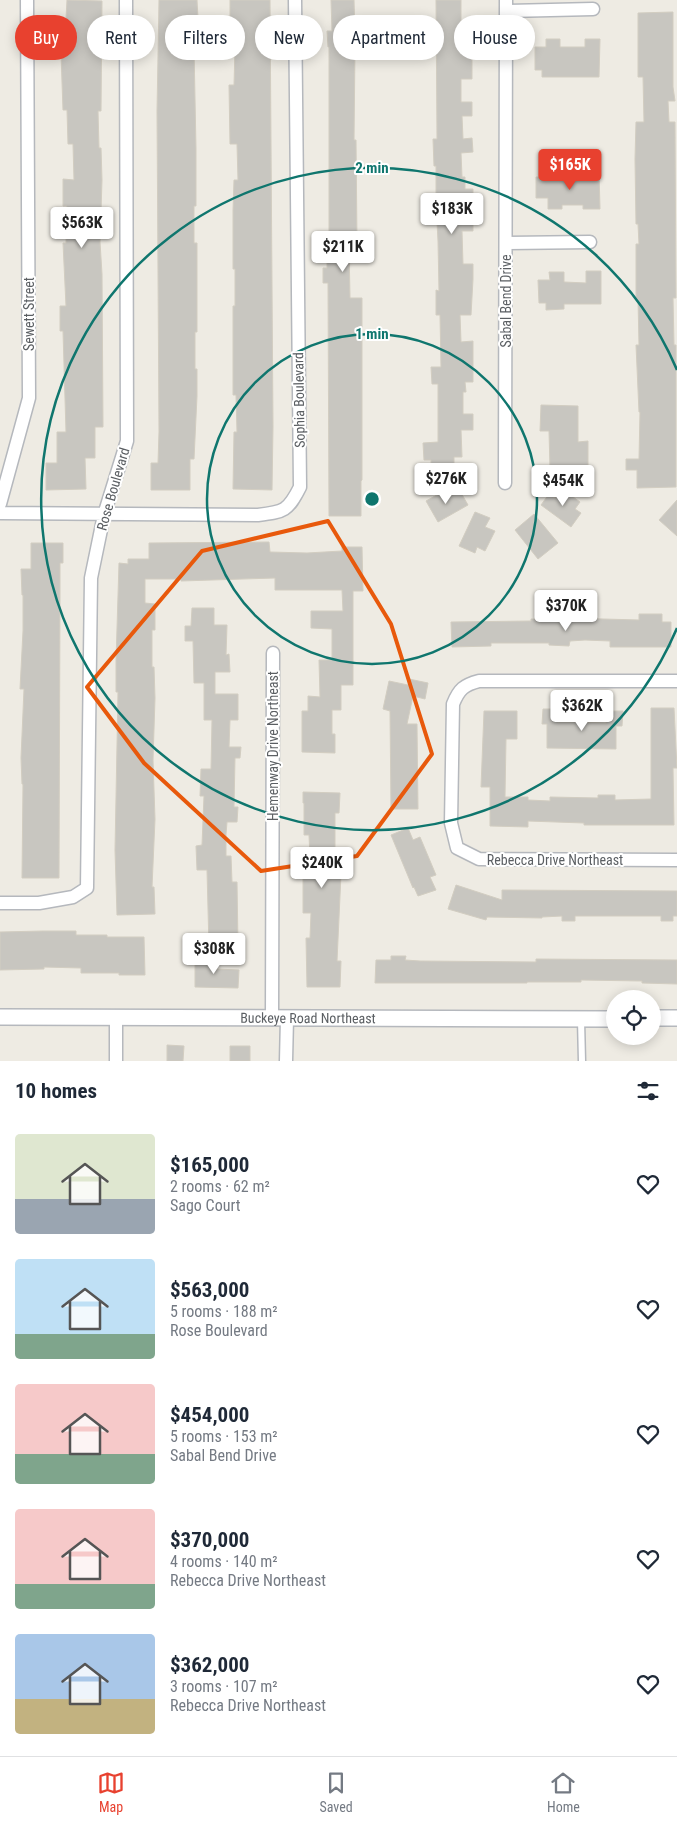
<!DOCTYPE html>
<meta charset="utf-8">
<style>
:root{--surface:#fff;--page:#f2f2f3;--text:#1f2937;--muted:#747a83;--line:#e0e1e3;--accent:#e8412f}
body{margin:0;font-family:"Roboto Condensed",sans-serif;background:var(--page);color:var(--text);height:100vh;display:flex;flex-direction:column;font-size:19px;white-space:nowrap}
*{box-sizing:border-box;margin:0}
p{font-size:16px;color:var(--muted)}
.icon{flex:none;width:28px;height:28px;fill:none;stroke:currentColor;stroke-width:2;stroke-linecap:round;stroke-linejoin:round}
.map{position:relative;height:1061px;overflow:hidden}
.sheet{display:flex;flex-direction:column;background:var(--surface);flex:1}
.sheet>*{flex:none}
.top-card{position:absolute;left:15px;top:15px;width:648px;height:45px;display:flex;gap:10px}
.tools{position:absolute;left:606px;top:990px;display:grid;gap:10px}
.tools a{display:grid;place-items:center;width:55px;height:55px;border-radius:50%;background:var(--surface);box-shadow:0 2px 12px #0003;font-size:25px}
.price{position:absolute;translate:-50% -42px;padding:0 11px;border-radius:5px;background:#fff;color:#222;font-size:16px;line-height:32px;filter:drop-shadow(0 1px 2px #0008)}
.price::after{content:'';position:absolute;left:50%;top:30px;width:15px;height:11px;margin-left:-8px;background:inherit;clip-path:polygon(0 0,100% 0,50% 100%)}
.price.on{background:var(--accent);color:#fff}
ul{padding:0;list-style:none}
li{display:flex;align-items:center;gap:15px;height:125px;padding:0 15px}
li span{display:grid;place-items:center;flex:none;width:140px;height:100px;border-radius:5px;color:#555}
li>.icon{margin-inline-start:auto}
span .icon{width:60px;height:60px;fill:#fffc;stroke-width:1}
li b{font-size:21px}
h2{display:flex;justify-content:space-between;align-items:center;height:60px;padding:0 15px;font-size:21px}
.tag{padding:0 18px;border-radius:22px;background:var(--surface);box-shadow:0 2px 12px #0003;font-size:18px;line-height:45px}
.tag.on{background:var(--accent);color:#fff}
.menu{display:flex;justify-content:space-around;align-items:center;height:70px;border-top:1px solid var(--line);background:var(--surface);font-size:14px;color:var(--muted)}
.menu a{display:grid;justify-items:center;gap:2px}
.menu .on{color:var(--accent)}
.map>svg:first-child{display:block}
.building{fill:#c8c6c0;stroke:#d2cdc1}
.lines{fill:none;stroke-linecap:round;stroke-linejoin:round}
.service-casing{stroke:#b5b8bd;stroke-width:9}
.minor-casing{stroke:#b5b8bd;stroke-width:15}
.tertiary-casing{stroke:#b5b8bd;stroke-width:18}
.service{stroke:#fff;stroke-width:6}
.minor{stroke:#fff;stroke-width:12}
.tertiary{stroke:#fff;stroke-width:15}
.marked{fill:none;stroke:#e8590c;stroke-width:4;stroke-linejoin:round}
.ring{fill:none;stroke:#0f766e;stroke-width:2.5}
.labels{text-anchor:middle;stroke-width:4;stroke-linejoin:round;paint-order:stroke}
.street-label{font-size:14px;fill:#5b5f63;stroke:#fff}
.centre{fill:#0f766e;stroke:#fff;stroke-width:2.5}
.ring-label{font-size:15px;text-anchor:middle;font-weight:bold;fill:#0f766e;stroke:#fff;stroke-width:4;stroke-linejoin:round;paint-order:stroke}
</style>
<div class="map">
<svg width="677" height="1061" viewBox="0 0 677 1061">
<rect width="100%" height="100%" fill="#eeebe3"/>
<path class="building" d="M67 0 102 1 101 111H98L99 148H101L102 180 100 242 102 274 103 427H95V458H85L86 489 46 490V463H57V432H66L63 331H60V306H66L63 243H66L67 206H63V179L74 180 73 144H68L67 110H63L61 54H64Z
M159 0H197L198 18H195L194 49 196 149V206H194V243H197V332H195V369H197V396L194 459H190V490H151V463H158L159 432 157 111Z
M230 0H270L273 426 272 490 233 489 234 432H237L236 395H233V306H235V269H233V211L234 180H238L237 144H230L229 85H234L235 49H232V18H230Z
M331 0H354L355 34H361V46H355L354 140H356L357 244 349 245 350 298H362V480L361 481V516H329L328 283H323V268H327V258H329V47H328L327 31H332Z
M436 0H461V36H472V79H461V102H472V116H462L463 139 472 138 473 152 461 153 462 177H465V189H473V231H462L463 264H473V279L471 315H460L461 342 473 341V382H465L466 392H463V414H473V430H461L462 457H454V467L431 468V460H424L423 443 438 442V384H432L431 367H441L440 315H436V290L439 291 438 241 436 203V166H434L433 139H437Z
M673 12V87L675 101H668L669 122H675L676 298H673L674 345H676V487L637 488V470H626V459H639L640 412H639L636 345H639L638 299H636V244H639L638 224H636L635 159 636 122H644L643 77H638V13Z
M546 39H560V47H585V39H600L599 77H542V70H535V47H546Z
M599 173 600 209H583V205H562V209H548V198H536V177L572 178V174Z
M586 271H601V304H564V309L546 310V303H539L538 280H550L549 272H564V282L586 283Z
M541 405 578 406V442L588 441V467L550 468 549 431H540Z
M562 489 580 502 575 509 581 513 571 527 541 505 549 494 555 498Z
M446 490 450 496 460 491 468 505 438 522 426 501Z
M677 500V536L659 520Z
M475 512 490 518 485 527 495 531 485 551 477 547 475 553 459 546Z
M534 514 558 543 538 559 515 530Z
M269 542 270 552 307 553 342 551V547H362L363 591H353V685H341V710H332V734H335V753L302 752V711H308V696L320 697 319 660H332V629L311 628V611H343L342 590H275V578L181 581V579H145V603L155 604V630H152V667H154L155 698 153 760 155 819 152 887H154L155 914 117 915 115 850 118 692H116V661L119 563 128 564V559H149V543Z
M31 543H63V563H60V595L59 878H22L23 784H22L21 758 24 689H20L23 631V595H22L21 569H31Z
M192 608H214V625H227L226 655 229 654 230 672H215V694H238V720H230L229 747H241L240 758H235L234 807H238L237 822H227L226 834V856H231L232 882H237L238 946 209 947 207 870H197L196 846 202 845 204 796H200L201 769H211L212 720H204V683H194L193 641H185V626H191Z
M639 614H662V622H671V647H610V641L585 640 570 641 569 646 549 645V643H491V646L452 647 451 622 531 621V619L567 620V618L639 620Z
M409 679 428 683 425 699 413 696 407 724H417L418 809H391L390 711 383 709 389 681 408 685Z
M651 708H674L677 768H673L674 825H584V823L528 821V827L490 826V787H481L484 711H517V739H506L505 797H528V800L550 801V797L598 798V795H615V800L651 799Z
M543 709H558V722H575L606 723 607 711H623L622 726H616V749L547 748V724H542Z
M303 792 340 793 339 813H335V848H342L343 874H341L337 961H341L340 987H307L306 938H310L311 913H303V874H301V858H310L309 835H304V803H303Z
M408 828 413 840 420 837 436 875 430 877 436 890 418 896 414 887 413 888 391 835Z
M456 885 502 900V890L677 891V916H673V921H661V916H575V921H562V916L542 917V918L487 917 486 920 448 909Z
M43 931H76V935H107V937H144L145 975H119V973H81V968L44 967V969L0 970V932Z
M391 956H406L405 960 420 961 536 962V959L677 960V984L642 983V981L581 980V982H527V983H375L376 960H391Z
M195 958H216V969L239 970 238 988 195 987Z
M167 1045 184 1046 183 1061H167Z
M230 1046H250V1061H230Z"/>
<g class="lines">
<g class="service-casing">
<path id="service" d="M581 1020 582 1061"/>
</g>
<g class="minor-casing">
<path id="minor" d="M506 11 593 9
M506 243 590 242
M505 483 506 0
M0 504 29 398 27 0
M0 513 258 515C284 512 288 511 300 487L295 0
M677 681H479C464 685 459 689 453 704L451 823 457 848 479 859 677 860
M0 903H39L73 897 87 888 91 578 104 515 127 441 126 0
M116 1018V1061
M272 1019 273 653
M286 1061 287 1018"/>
</g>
<g class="tertiary-casing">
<g id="tertiary">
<path id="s1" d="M0 1017 615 1019"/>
<path d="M652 1018H677"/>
</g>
</g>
<use href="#service" class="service"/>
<use href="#minor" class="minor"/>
<use href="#tertiary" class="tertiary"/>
</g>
<path class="marked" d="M328 521 391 624 432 754 357 856 261 871 144 763 87 687 202 551Z"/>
<g class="ring">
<circle cx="372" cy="499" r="165"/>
<path d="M677 628A331 331 0 1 1 677 370"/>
</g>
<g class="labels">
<g class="street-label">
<text transform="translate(506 301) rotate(-90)" y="5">Sabal Bend Drive</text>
<text transform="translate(29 314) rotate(-90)" y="5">Sewett Street</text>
<text transform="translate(299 400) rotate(-91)" y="5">Sophia Boulevard</text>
<text transform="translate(113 489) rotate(-74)" y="5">Rose Boulevard</text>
<text transform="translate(273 746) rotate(-90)" y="5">Hemenway Drive Northeast</text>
<text x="555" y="865">Rebecca Drive Northeast</text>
<text dy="5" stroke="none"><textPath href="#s1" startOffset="308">Buckeye Road Northeast</textPath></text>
</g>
</g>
<circle cx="372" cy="499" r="8" class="centre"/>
<g class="ring-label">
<text x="372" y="173">2 min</text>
<text x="372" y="339">1 min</text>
</g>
</svg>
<div class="tools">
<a><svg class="icon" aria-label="locate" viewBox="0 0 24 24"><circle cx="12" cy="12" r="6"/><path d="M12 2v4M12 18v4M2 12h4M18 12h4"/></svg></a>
</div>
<b class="price on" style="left:570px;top:191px">$165K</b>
<b class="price" style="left:452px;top:235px">$183K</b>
<b class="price" style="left:82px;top:249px">$563K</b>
<b class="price" style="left:343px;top:273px">$211K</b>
<b class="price" style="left:446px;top:505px">$276K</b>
<b class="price" style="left:563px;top:507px">$454K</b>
<b class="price" style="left:566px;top:632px">$370K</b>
<b class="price" style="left:582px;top:732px">$362K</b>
<b class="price" style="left:322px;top:889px">$240K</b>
<b class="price" style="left:214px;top:975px">$308K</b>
<div class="top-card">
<a class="tag on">Buy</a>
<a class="tag">Rent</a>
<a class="tag">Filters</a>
<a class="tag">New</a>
<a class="tag">Apartment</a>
<a class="tag">House</a>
</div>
</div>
<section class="sheet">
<h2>10 homes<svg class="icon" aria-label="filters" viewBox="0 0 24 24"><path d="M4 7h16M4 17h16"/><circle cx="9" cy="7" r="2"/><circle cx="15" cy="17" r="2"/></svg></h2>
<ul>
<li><span style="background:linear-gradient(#dfe7d0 65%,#9aa5b1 0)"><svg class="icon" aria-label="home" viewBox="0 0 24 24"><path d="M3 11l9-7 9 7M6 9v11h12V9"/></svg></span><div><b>$165,000</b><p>2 rooms · 62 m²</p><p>Sago Court</p></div><svg class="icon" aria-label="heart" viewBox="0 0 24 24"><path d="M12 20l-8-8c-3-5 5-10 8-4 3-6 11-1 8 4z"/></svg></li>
<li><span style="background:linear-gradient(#bfe0f5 75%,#7fa58c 0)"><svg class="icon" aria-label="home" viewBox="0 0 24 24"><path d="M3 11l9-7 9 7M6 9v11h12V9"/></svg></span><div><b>$563,000</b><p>5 rooms · 188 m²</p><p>Rose Boulevard</p></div><svg class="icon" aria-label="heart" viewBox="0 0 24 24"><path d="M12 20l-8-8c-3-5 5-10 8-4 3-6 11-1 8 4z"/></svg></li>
<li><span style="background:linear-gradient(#f6c9c9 70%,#7fa58c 0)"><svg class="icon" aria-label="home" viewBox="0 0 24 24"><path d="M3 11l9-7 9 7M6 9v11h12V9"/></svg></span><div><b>$454,000</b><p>5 rooms · 153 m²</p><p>Sabal Bend Drive</p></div><svg class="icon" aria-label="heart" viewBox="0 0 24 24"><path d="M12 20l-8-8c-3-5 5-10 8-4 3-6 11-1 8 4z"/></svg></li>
<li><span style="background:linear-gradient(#f6c9c9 75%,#7fa58c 0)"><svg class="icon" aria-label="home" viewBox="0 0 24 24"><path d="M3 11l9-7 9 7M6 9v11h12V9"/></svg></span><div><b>$370,000</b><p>4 rooms · 140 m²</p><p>Rebecca Drive Northeast</p></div><svg class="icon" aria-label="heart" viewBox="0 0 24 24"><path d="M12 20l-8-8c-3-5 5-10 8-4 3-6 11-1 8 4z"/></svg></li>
<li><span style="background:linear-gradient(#a9c7e8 65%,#c2b280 0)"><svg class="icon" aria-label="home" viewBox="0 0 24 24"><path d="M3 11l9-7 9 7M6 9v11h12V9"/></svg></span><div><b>$362,000</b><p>3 rooms · 107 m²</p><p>Rebecca Drive Northeast</p></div><svg class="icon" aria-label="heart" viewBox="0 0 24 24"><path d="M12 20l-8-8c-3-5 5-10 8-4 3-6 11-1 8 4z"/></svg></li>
</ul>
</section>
<nav class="menu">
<a class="on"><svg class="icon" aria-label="map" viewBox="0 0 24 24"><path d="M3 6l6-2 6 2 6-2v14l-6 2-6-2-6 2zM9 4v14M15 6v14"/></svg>Map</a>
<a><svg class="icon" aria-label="saved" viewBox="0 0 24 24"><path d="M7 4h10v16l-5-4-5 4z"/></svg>Saved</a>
<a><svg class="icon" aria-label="home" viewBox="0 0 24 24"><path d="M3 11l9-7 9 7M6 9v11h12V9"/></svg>Home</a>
</nav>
